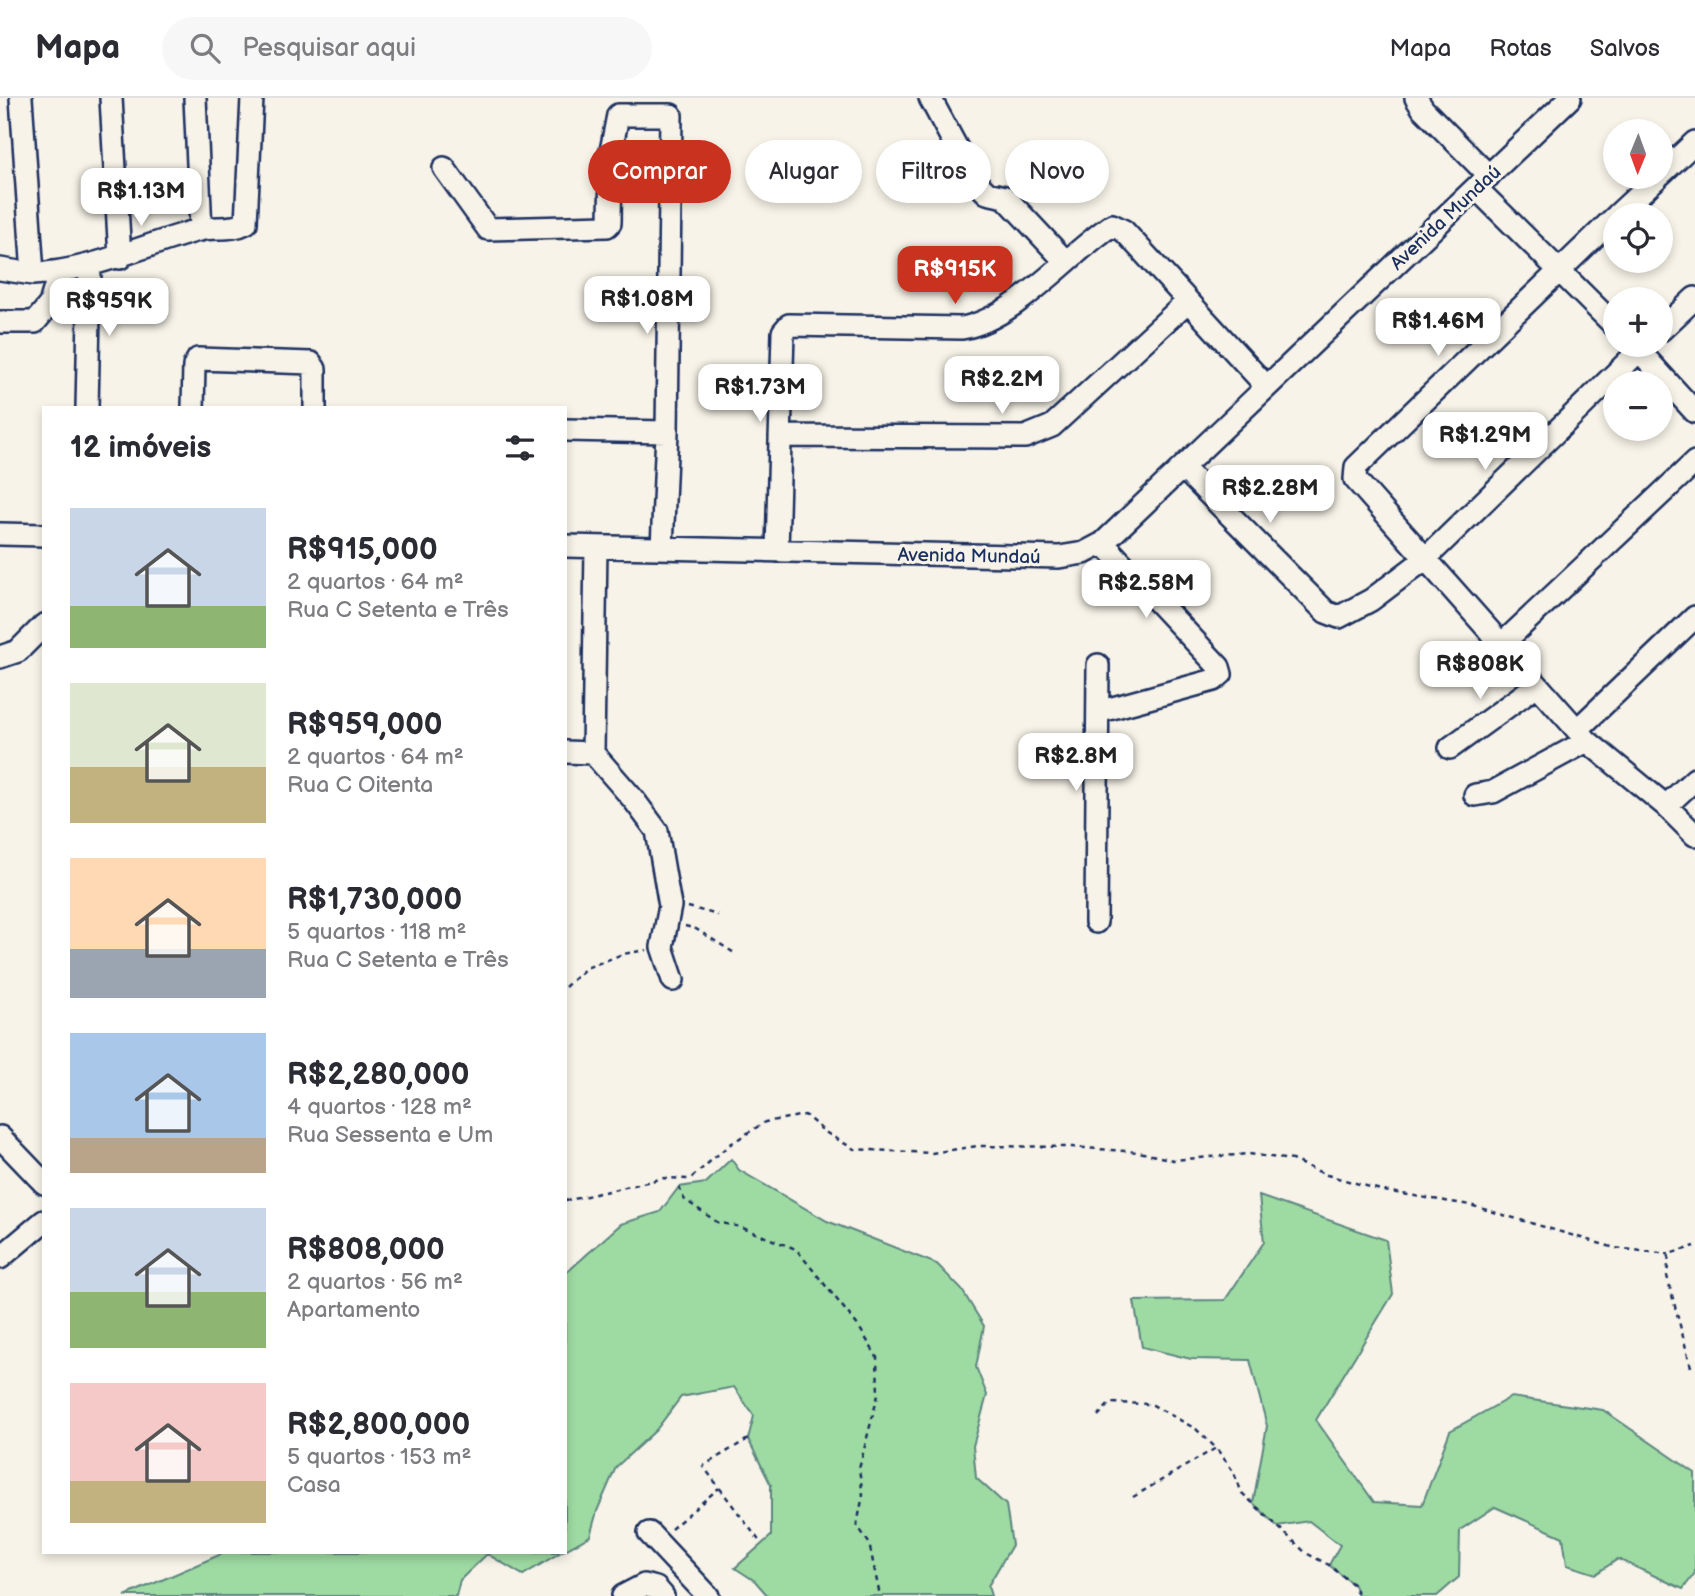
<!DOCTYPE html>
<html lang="pt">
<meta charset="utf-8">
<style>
:root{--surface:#fff;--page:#f7f7f7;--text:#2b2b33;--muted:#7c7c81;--line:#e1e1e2;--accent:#c8321e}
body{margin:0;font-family:"Balsamiq Sans",sans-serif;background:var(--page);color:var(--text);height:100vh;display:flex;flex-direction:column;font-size:26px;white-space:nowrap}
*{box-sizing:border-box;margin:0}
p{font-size:23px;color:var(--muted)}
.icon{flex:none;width:38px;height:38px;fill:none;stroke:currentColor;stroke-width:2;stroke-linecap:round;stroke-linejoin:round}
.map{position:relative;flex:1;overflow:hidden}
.drawer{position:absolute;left:42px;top:308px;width:525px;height:1148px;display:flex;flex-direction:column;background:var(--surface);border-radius:0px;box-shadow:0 4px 10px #0003}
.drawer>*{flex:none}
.top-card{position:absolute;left:588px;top:42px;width:665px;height:63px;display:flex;gap:14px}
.needle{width:46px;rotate:181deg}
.controls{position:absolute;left:1603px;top:21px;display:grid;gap:14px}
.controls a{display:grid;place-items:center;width:70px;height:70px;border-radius:50%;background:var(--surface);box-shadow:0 4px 10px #0003;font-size:35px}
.price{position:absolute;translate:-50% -60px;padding:0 16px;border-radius:14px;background:#fff;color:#222;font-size:23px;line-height:46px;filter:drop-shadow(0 2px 4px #0008)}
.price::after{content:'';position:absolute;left:50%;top:42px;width:21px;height:16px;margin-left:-10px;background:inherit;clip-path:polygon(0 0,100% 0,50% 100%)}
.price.active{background:var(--accent);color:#fff}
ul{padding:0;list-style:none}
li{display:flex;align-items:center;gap:21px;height:175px;padding:0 28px}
li span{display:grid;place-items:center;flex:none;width:196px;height:140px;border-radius:0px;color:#555}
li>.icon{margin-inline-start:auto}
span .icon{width:84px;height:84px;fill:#fffc;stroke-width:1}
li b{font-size:30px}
h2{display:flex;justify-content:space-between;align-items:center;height:84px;padding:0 28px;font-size:30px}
.pill{padding:0 24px;border-radius:32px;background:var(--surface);box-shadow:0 4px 10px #0003;font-size:24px;line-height:63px}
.pill.active{background:var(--accent);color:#fff}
header{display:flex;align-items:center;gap:42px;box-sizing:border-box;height:98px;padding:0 35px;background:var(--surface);border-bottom:2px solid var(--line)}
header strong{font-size:33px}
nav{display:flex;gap:38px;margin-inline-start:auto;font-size:24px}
.search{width:490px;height:63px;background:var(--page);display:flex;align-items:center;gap:18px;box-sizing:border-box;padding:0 24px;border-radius:38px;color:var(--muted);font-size:26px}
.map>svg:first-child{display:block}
.green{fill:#9edba2;stroke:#5c8580;stroke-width:2}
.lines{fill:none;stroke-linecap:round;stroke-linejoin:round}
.minor-casing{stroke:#1b2f5e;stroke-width:26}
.path{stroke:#1b2f5e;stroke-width:2.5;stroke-dasharray:5 5;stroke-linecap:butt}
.minor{stroke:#f7f3e8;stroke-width:21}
.labels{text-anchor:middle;stroke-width:6;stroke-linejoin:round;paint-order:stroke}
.street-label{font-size:19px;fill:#1b2f5e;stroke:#f7f3e8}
</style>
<header>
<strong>Mapa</strong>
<div class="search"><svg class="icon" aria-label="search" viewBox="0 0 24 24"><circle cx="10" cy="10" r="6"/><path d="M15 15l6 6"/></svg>Pesquisar aqui</div>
<nav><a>Mapa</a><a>Rotas</a><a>Salvos</a></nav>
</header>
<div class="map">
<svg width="1695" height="1498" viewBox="0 0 1695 1498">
<rect width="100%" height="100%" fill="#f7f3e8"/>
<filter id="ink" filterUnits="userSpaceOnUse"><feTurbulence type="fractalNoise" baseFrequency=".0143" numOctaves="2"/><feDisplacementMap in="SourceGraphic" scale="14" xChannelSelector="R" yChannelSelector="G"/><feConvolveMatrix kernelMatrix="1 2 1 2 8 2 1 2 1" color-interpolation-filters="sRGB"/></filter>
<g filter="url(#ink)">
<path class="green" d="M731 1061 739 1072 827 1123 937 1166 962 1192 984 1228 976 1269 987 1297 973 1348 976 1380 1006 1407 1012 1447 988 1488 991 1498H768L755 1483 735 1470 771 1438V1387L748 1341 754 1318 734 1289 681 1299 656 1332 616 1369 597 1413 590 1438 565 1452V1176L621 1126 660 1114 679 1089 706 1085Z
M1259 1098 1386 1142 1393 1196 1316 1322 1374 1404 1422 1407 1450 1333 1511 1299 1603 1312 1695 1375V1475L1683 1491 1618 1461 1596 1476 1567 1467 1563 1439 1495 1409 1460 1432 1459 1479 1437 1498H1358L1354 1487 1329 1467 1340 1447 1309 1423 1277 1428 1253 1405 1267 1328 1250 1262 1191 1261 1142 1249 1134 1203 1225 1202 1264 1144Z
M226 1454H561L523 1477 487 1456 460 1482 456 1498H125Z"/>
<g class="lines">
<g class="minor-casing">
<path id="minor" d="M21 0 33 176C93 173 142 147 199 132 216 128 231 133 246 125L252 0
M111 0 120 160
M195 0 201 132
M930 0 974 82 987 95 1005 99 1066 164
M1416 0 1423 11 1489 78
M444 70 488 131 607 128 610 125 611 53 618 17H671L667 334 662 450
M1661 76 1695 44
M1476 90 1615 228
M1617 117 1658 79
M1615 119 1356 369 1355 381 1587 643 1666 708 1695 737
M0 171 33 176
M0 224H35L50 206 59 175
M1661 232 1695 200
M1634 247 1695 314
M87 310 90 169
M193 310 194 268 198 261 311 265 315 271V310
M565 332 667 334
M780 338 1025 339 1052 328 1188 203
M1183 370 1326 514 1339 519 1371 502 1425 461 1645 247
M0 436 44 437
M565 448 1059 459 1084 455 1103 445 1570 0
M777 453 783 234 789 227 962 230C1015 221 1067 157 1112 127L1124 133 1266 288
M1502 546 1695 364
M0 559 18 553 44 527
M1098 614 1214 582 1221 576 1219 569 1103 445
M1577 632 1695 519
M1450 650 1537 587
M565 654 593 655 596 449
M593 655 634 702 657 733 670 808 662 849 673 882
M1475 697 1493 694 1587 643
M1666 708 1695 681
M1096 824 1098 567
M0 1039 44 1085
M0 1160 44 1123
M649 1435 708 1498
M623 1498 644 1487 656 1490 663 1498"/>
</g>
<path class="path" d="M688 809 718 817
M685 828 696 831 736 856
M565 889 586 870 623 856 646 852
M679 1089 684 1101 717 1124 740 1129 796 1151 859 1229 877 1259 878 1297 859 1371 863 1397 857 1427 869 1445 880 1498
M565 1103 664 1080 690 1081 729 1047 765 1024 805 1017 825 1034 854 1051 932 1055 978 1048 1072 1049 1139 1054 1173 1062 1249 1056 1292 1062 1327 1077 1384 1093 1470 1107 1615 1150 1669 1156
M1691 1269 1667 1178 1669 1156 1695 1148
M1098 1318 1110 1305 1151 1306 1196 1331 1216 1350 1233 1373 1242 1395 1306 1455 1329 1467 1354 1487 1358 1498
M748 1341 703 1368 761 1445
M1133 1399 1216 1350
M671 1431 719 1390"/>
<use href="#minor" class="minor"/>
</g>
</g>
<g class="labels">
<g class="street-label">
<text transform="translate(1445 119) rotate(-43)" y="7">Avenida Mundaú</text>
<text transform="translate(969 457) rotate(1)" y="7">Avenida Mundaú</text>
</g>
</g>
</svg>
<div class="controls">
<a><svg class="needle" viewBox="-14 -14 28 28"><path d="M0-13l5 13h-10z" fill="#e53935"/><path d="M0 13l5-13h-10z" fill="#7c7c81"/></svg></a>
<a><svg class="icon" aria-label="locate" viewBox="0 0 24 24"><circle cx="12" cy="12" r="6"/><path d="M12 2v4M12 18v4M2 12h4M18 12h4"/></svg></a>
<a>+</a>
<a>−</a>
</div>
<b class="price" style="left:141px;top:130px">R$1.13M</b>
<b class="price active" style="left:955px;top:208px">R$915K</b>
<b class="price" style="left:647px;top:238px">R$1.08M</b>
<b class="price" style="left:109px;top:240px">R$959K</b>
<b class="price" style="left:1438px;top:260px">R$1.46M</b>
<b class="price" style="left:1002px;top:318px">R$2.2M</b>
<b class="price" style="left:760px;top:326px">R$1.73M</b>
<b class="price" style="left:1485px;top:374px">R$1.29M</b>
<b class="price" style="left:1270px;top:427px">R$2.28M</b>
<b class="price" style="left:1146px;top:522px">R$2.58M</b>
<b class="price" style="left:1480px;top:603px">R$808K</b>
<b class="price" style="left:1076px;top:695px">R$2.8M</b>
<div class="top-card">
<a class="pill active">Comprar</a>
<a class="pill">Alugar</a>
<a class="pill">Filtros</a>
<a class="pill">Novo</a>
</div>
<section class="drawer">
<h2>12 imóveis<svg class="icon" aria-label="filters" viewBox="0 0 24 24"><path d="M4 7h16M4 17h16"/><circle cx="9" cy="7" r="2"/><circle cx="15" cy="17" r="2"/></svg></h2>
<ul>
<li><span style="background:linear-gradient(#c9d6e8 70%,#8fb573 0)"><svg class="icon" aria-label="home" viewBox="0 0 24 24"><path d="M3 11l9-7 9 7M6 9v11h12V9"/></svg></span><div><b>R$915,000</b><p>2 quartos · 64 m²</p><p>Rua C Setenta e Três</p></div></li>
<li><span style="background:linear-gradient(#dfe7d0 60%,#c2b280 0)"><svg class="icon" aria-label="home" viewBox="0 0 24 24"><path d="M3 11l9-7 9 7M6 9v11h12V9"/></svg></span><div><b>R$959,000</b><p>2 quartos · 64 m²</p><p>Rua C Oitenta</p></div></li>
<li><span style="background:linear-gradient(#ffd9b3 65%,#9aa5b1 0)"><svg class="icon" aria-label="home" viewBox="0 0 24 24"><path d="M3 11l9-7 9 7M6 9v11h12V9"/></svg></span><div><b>R$1,730,000</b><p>5 quartos · 118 m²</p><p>Rua C Setenta e Três</p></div></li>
<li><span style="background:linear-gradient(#a9c7e8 75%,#b9a48a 0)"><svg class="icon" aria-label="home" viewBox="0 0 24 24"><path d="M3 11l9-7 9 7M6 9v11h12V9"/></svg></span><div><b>R$2,280,000</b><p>4 quartos · 128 m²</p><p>Rua Sessenta e Um</p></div></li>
<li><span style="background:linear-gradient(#c9d6e8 60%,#8fb573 0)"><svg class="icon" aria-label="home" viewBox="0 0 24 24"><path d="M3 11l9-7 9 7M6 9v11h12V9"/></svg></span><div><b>R$808,000</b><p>2 quartos · 56 m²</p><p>Apartamento</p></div></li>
<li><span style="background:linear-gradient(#f6c9c9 70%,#c2b280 0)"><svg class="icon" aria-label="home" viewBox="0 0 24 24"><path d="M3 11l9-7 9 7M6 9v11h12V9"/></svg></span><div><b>R$2,800,000</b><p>5 quartos · 153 m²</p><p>Casa</p></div></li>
</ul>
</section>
</div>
